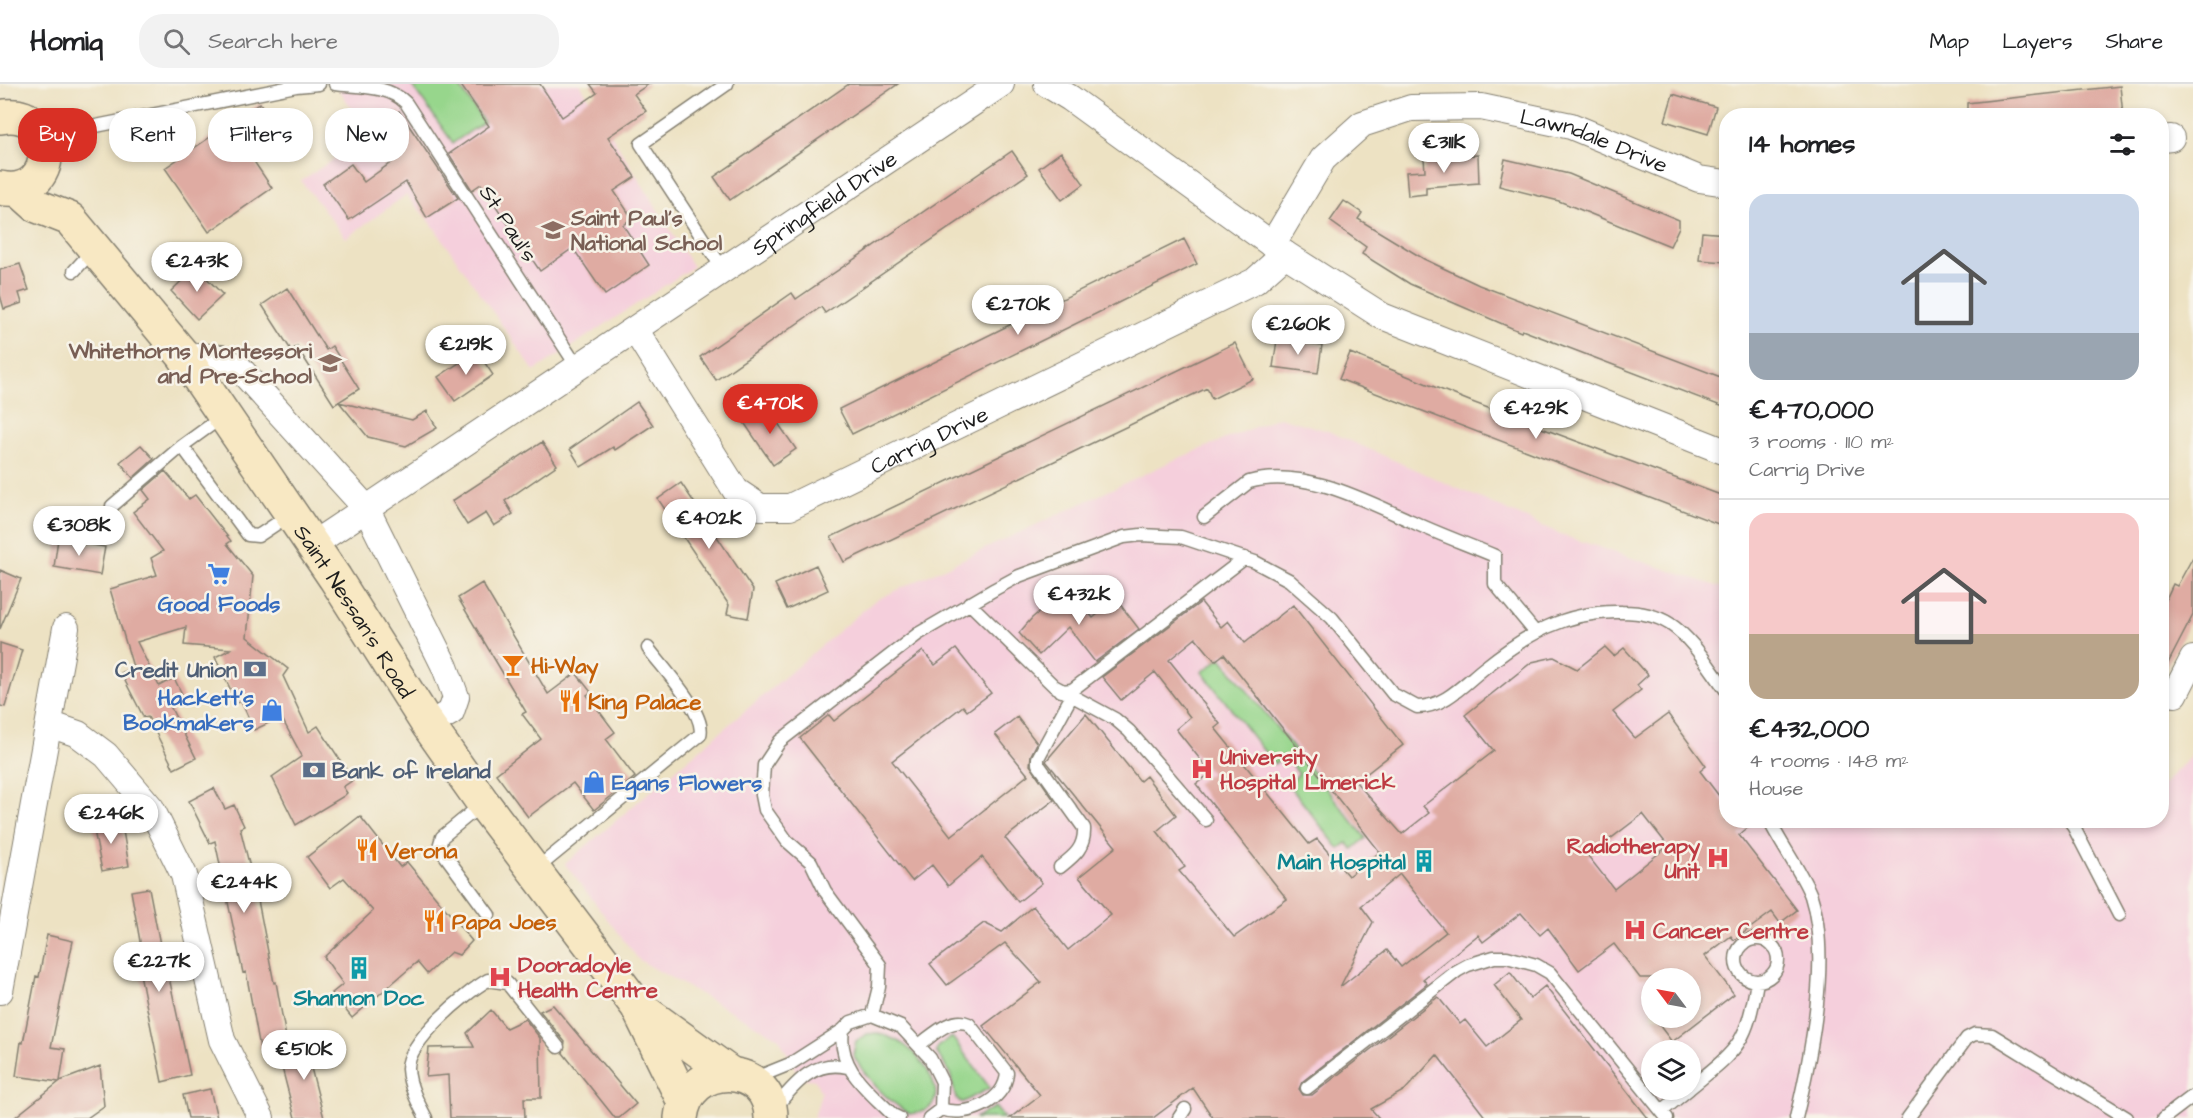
<!DOCTYPE html>
<meta charset="utf-8">
<style>
:root{--surface:#fff;--page:#f2f2f2;--text:#202124;--muted:#757577;--line:#e0e0e0;--accent:#d93025}
body{margin:0;font-family:"Architects Daughter",sans-serif;background:var(--page);color:var(--text);height:100vh;display:flex;flex-direction:column;font-size:22px;white-space:nowrap}
*{box-sizing:border-box;margin:0}
p{font-size:20px;color:var(--muted)}
.icon{flex:none;width:33px;height:33px;fill:none;stroke:currentColor;stroke-width:2;stroke-linecap:round;stroke-linejoin:round}
.map{position:relative;flex:1;overflow:hidden}
.panel{position:absolute;left:1719px;top:24px;width:450px;height:720px;display:flex;flex-direction:column;background:var(--surface);border-radius:24px;box-shadow:0 3px 9px #0003}
.panel>*{flex:none}
.hud{position:absolute;left:18px;top:24px;width:570px;height:54px;display:flex;gap:12px}
.needle{width:39px;rotate:302deg}
.tools{position:absolute;left:1641px;top:884px;display:grid;gap:12px}
.tools a{display:grid;place-items:center;width:60px;height:60px;border-radius:50%;background:var(--surface);box-shadow:0 3px 9px #0003;font-size:30px}
.price{position:absolute;translate:-50% -51px;padding:0 14px;border-radius:21px;background:#fff;color:#222;font-size:20px;line-height:39px;filter:drop-shadow(0 2px 3px #0008)}
.price::after{content:'';position:absolute;left:50%;top:36px;width:18px;height:14px;margin-left:-9px;background:inherit;clip-path:polygon(0 0,100% 0,50% 100%)}
.price.selected{background:var(--accent);color:#fff}
ul{padding:0;list-style:none}
li{display:grid;align-content:center;gap:12px;height:318px;padding:0 30px}
li+li{border-top:2px solid var(--line)}
li span{display:grid;place-items:center;height:186px;border-radius:18px;color:#555}
li>.icon{margin-inline-start:auto}
span .icon{width:108px;height:108px;fill:#fffc;stroke-width:1}
li b{font-size:26px}
h2{display:flex;justify-content:space-between;align-items:center;height:72px;padding:0 30px;font-size:26px}
.pill{padding:0 21px;border-radius:24px;background:var(--surface);box-shadow:0 3px 9px #0003;font-size:21px;line-height:54px}
.pill.selected{background:var(--accent);color:#fff}
header{display:flex;align-items:center;gap:36px;box-sizing:border-box;height:84px;padding:0 30px;background:var(--surface);border-bottom:2px solid var(--line)}
header strong{font-size:28px}
nav{display:flex;gap:33px;margin-inline-start:auto;font-size:21px}
.search{width:420px;height:54px;background:var(--page);display:flex;align-items:center;gap:15px;box-sizing:border-box;padding:0 21px;border-radius:24px;color:var(--muted);font-size:22px}
.map>svg:first-child{display:block}
.built{fill:#f5cfdc;fill-rule:evenodd}
.green{fill:#97d68c;stroke:#5a7954;stroke-width:1.5}
.building{fill:#dfaba2;fill-rule:evenodd}
.lines{fill:none;stroke-linecap:round;stroke-linejoin:round}
.service-casing{stroke:#847f70;stroke-width:15}
.minor-casing{stroke:#847f70;stroke-width:28}
.secondary-casing{stroke:#847f70;stroke-width:36}
.service{stroke:#fff;stroke-width:12}
.minor{stroke:#fff;stroke-width:26}
.secondary{stroke:#f8e8c3;stroke-width:33}
.labels{text-anchor:middle;stroke-width:5;stroke-linejoin:round;paint-order:stroke}
.street-label{font-size:22px;fill:#1c1c1c;stroke:#f7f3e8}
.education-label{font-size:22px;font-weight:bold;fill:#785e54;stroke:#f7f3e8;text-anchor:start}
.shop-label{font-size:22px;font-weight:bold;fill:#366cbe;stroke:#f7f3e8}
.food-label{font-size:22px;font-weight:bold;fill:#c56008;stroke:#f7f3e8;text-anchor:start}
.service-label{font-size:22px;font-weight:bold;fill:#4e5e75;stroke:#f7f3e8;text-anchor:end}
.health-label{font-size:22px;font-weight:bold;fill:#be3a42;stroke:#f7f3e8;text-anchor:start}
.culture-label{font-size:22px;font-weight:bold;fill:#0d838f;stroke:#f7f3e8;text-anchor:end}
</style>
<header>
<strong>Homiq</strong>
<div class="search"><svg class="icon" aria-label="search" viewBox="0 0 24 24"><circle cx="10" cy="10" r="6"/><path d="M15 15l6 6"/></svg>Search here</div>
<nav><a>Map</a><a>Layers</a><a>Share</a></nav>
</header>
<div class="map">
<svg width="2193" height="1034" viewBox="0 0 2193 1034">
<rect width="100%" height="100%" fill="#f7f3e8"/>
<filter id="ink" filterUnits="userSpaceOnUse"><feTurbulence type="fractalNoise" baseFrequency=".0167" numOctaves="2"/><feDisplacementMap in="SourceGraphic" scale="12" xChannelSelector="R" yChannelSelector="G"/><feConvolveMatrix kernelMatrix="1 2 1 2 8 2 1 2 1" color-interpolation-filters="sRGB"/></filter>
<filter id="wash" filterUnits="userSpaceOnUse"><feTurbulence type="fractalNoise" baseFrequency=".008" numOctaves="4" result="noise"/><feDisplacementMap in="SourceGraphic" scale="24" xChannelSelector="R" yChannelSelector="G"/><feGaussianBlur stdDeviation="1.35" result="paint"/><feColorMatrix in="noise" values="0 0 0 0 0 0 0 0 0 0 0 0 0 0 0 0 0 1.4 0 .05"/><feComposite in="paint" operator="in"/></filter>
<g filter="url(#wash)">
<rect width="100%" height="100%" fill="#ede2c3"/>
<path class="built" d="M335 0H580L693 183 534 287 431 139 406 111 346 154 301 97 370 51Z
M1279 333 1328 347 1565 452 1726 505V736H2162V699L2164 700 2193 670V1034H814L821 1009 815 996 800 994 779 954 639 876 565 780 874 517 1172 377ZM1652 894H1690V933H1652ZM1652 966H1690V1005H1652Z"/>
<path class="green" d="M411 0H458L484 38 453 59Z
M1221 574 1366 754 1353 765 1347 759 1339 765 1288 700 1299 690 1284 672 1274 680 1202 588Z
M877 949C888 952 898 956 907 963 928 980 958 1025 910 1030 887 1017 866 994 853 971L856 957 867 950Z
M952 953 990 1004 961 1019 956 1014 950 989 936 968 938 962Z
M995 1023 1004 1034H975Z"/>
<g id="blocks">
<path class="building" d="M460 0H540L562 33 597 9 590 0H649L634 10 646 27 608 53 635 93 614 107 632 134 623 141 649 181 605 211 573 164 540 187 481 100 472 106 449 70 489 42Z
M849 0H898L730 116 714 93Z
M2120 2 2123 31 1967 32V19Z
M1673 10 1716 23 1708 50 1665 37Z
M260 19 269 33 265 36 282 61 255 79 272 104 209 148 165 84Z
M399 27 458 114 427 134 406 98 349 136 323 100 351 80 364 98 396 75 373 43Z
M1012 67 1028 90 825 229 821 223 716 296 700 273 792 209 796 215Z
M1061 68 1084 100 1062 116 1039 84Z
M1478 71 1479 99 1426 103V110L1408 112 1406 88 1425 87 1424 74Z
M1505 75 1569 90 1679 136V143L1670 162 1559 117 1499 102Z
M1344 117 1362 129 1358 135 1424 175 1479 201 1726 295V324L1522 246 1521 248 1410 200 1362 170 1366 163 1330 137Z
M1702 148 1726 150V178L1699 176Z
M1184 155 1197 180 852 350 839 325Z
M20 180 29 206 19 209 22 219 4 225 0 211V186Z
M196 183 223 211 197 235 171 207Z
M287 204 326 266 332 262 359 305 334 321 297 263 291 266 262 221Z
M1277 256 1322 261 1318 289 1273 283Z
M1235 259 1253 295 1212 315 1207 304 844 478 831 453Z
M477 267 493 291 455 317 438 293Z
M1350 269 1472 318 1726 413V443L1339 295Z
M339 318 412 336 427 327 437 344 406 362 368 353Z
M637 318 653 341 615 366 613 363 581 383 570 365Z
M766 322 796 365 773 381 743 337Z
M542 358 557 381 505 417 513 430 494 442 486 429 467 441 452 417Z
M141 361 154 375 133 394 120 378Z
M165 387 189 415 195 411 231 457 227 460 253 492 247 553 288 585 283 592 309 648 318 642 353 696 343 703 347 709 344 712 296 741 272 693 302 672 281 633 254 646 241 617 237 619 215 573 231 565 184 561 186 543 137 558 159 602 174 594 184 614 170 622 196 674 174 685 148 633 144 634 121 589 133 583 110 505 157 491 151 474 163 467 133 428 150 415 143 406Z
M681 399 753 506 748 534 727 530 729 521 658 415Z
M58 455 105 463 100 491 54 483Z
M2193 473V531L2162 591V524L2173 500 2177 502Z
M816 481 828 506 787 525 775 500Z
M0 486 21 495 0 545Z
M482 499 548 610 576 589 591 608 587 611 615 648 606 655 635 693 594 726 573 699 528 733 496 690 541 655 522 630 526 628 458 514Z
M1068 504 1093 534 1116 515 1139 545 1095 578 1068 543 1039 571 1019 549 1032 534Z
M1201 518 1221 543 1228 537 1245 559 1293 521 1403 661 1356 698 1402 750 1429 729 1423 722 1494 667 1465 631 1532 578 1554 573 1577 585 1605 563 1614 572 1624 564 1648 591 1637 601 1641 606 1613 628 1635 654 1668 630 1706 682 1700 687 1726 721V736H1757L1739 751 1797 826 1780 839 1772 828 1734 856 1731 852 1705 872 1734 910 1672 958 1653 933H1690V894H1640L1614 860 1579 886 1548 844 1540 851 1521 829 1483 858 1478 851 1423 895 1427 900 1302 998 1299 1005 1303 1011H1312L1438 913 1460 940 1465 936 1487 963 1521 936 1494 901 1510 888 1530 914 1545 902 1648 1034H1486L1437 971 1405 1006 1371 1025 1379 1034H1213L1193 1004 1153 1034H1010L1040 1011 983 942 1041 898 1005 859 947 901 930 880 984 839 1002 848 1033 822 1068 866 1111 831 1079 793 1116 763 1046 677 1086 630 1140 697 1146 692 1176 731 1157 747 1185 783 1179 787 1234 853 1287 815 1196 700 1211 689 1176 645 1190 633 1155 588 1121 616 1102 593ZM1196 554 1215 577 1224 570 1380 768 1348 792 1317 755 1309 760 1215 644 1220 640 1169 576ZM1643 730 1668 762 1614 805 1588 772ZM1400 790 1446 848 1401 883 1387 866 1340 903 1373 838 1361 822Z
M0 559 22 566 5 623 0 622Z
M956 565 991 609 967 627 963 622 892 677 951 752 1028 691 995 650 1017 633 1037 659 1031 671 1030 681 1054 716 1005 754 1042 799 1018 818 982 773 948 802 932 781 912 797 800 654 829 631 834 637 923 567 935 581Z
M214 704 225 725 234 721 244 742 240 744 257 811 274 899 276 898 287 959 260 964 246 888 243 889 215 757 210 759 189 717Z
M360 732 400 783 407 778 472 857 459 871 451 868 427 890 417 878 352 934 332 909 343 900 324 873 373 827 344 794 330 804 307 773Z
M121 735 129 782 102 787 93 741Z
M149 804 162 871 164 870 190 991 162 998 137 875 143 874 131 807Z
M47 851 73 857 51 963 65 965 60 997 100 982 104 1022 87 1034H14L59 998 16 992 21 958 23 959 36 892 39 893Z
M553 921 636 1020 619 1034H615L563 969 565 958 540 927Z
M491 926 506 944 525 935 540 954 541 1014H524L525 1034H450L448 991 426 993 429 964 474 963 467 949Z
M326 960 330 975 310 980 324 1034H295L279 972Z
M210 1005 217 1034H188L183 1011Z"/>
</g>
</g>
<g filter="url(#ink)">
<use href="#blocks" fill-opacity="0" stroke="#847f70" stroke-width="1.5"/>
<g class="lines">
<g class="service-casing">
<path id="service" d="M335 0C359 3 389 1 406 19L578 284
M45 59 61 50 91 43 296 2 319 0
M74 187 94 165
M724 187 641 60 727 0
M182 362 248 451 258 452 291 430
M112 422 182 362 222 333
M1204 433 1249 398C1302 383 1364 416 1411 437 1438 450 1467 460 1495 472V500L1535 548
M969 519 1054 602 1115 635 1129 647 1206 736
M1061 607 1072 606 1245 474
M482 720 442 753 439 763 489 831
M1769 736C1780 759 1804 792 1811 812 1831 874 1811 972 1796 1034
M2070 736 2119 831
M1060 783C1074 772 1085 764 1084 744L1038 680V674L1071 613
M535 786 700 651C707 630 661 582 648 564
M1736 876a21 21 0 1 1 42 0a21 21 0 1 1-42 0Z
M872 931 879 903 880 881 825 807 811 778 787 757 765 726 762 711 764 681 780 657 918 550 995 505 1019 492 1124 453 1141 451 1181 453 1255 478 1289 496 1332 534 1393 610 1417 623C1444 623 1463 601 1483 585 1525 551 1566 526 1622 528 1639 528 1656 531 1670 540 1693 555 1710 585 1726 606
M843 946C837 984 868 1006 893 1031L899 1034
M919 961C933 951 951 932 969 940L1007 989C1005 1018 967 1034 941 1025
M753 995 790 980 843 946 851 938 872 931 901 943 930 974 942 998 941 1025 929 1034
M1307 1004 1457 887 1468 881 1494 873H1507L1536 881 1550 889 1667 1034
M1690 1004C1739 964 1746 961 1757 898
M773 1026C794 1002 812 975 847 983
M1662 1027 1689 1005
M426 1034C418 1019 409 1002 408 985 407 958 465 909 488 896L507 899 558 963
M1179 1034 1185 1025
M1908 1034 1967 954 1975 950 1992 951 2127 1034
M2164 1034 2193 1012"/>
</g>
<g class="minor-casing">
<g id="minor">
<path d="M1047 0 1070 14 1285 170 1382 232 1726 368"/>
<path d="M2162 55 2171 54"/>
<path id="s1" d="M1272 161 1323 75 1362 40 1411 24 1481 23 1571 42 1699 95 1726 99"/>
<path id="s2" d="M636 247 736 407 760 423H790L1255 197 1285 170"/>
<path d="M183 271 221 274 239 284 366 424 445 583 456 613 451 628 428 641"/>
<path id="s3" d="M312 461 1001 0"/>
<path d="M2175 610 2193 575"/>
<path d="M49 640 78 650 106 671 151 724 184 791 222 956 261 1034"/>
<path d="M0 907 66 544"/>
</g>
</g>
<g class="secondary-casing">
<g id="secondary">
<path d="M0 33C61 21 60 117 0 104"/>
<path id="s4" d="M18 105 37 122 70 135 183 271 335 494 428 641 483 719 637 922 684 1018"/>
<path d="M641 925 731 990"/>
<path d="M681 1034C687 975 771 977 771 1034"/>
</g>
</g>
<use href="#service" class="service"/>
<use href="#minor" class="minor"/>
<use href="#secondary" class="secondary"/>
</g>
</g>
<defs>
<g id="school-bare" transform="scale(1.8)"><path d="M0-5L7-2L0 1L-7-2ZM-4 1L0 2.5L4 1V4Q0 6-4 4Z" fill="#8d6e63" stroke="#f7f3e8" stroke-width="2.5" paint-order="stroke"/></g>
<g id="supermarket-bare" transform="scale(1.8)"><path d="M-6-5.5h2.5l.6 2H6L4.5 2H-2.5L-4.4-4H-6ZM-1.5 3.2a1.3 1.3 0 1 0 .1 0ZM3 3.2a1.3 1.3 0 1 0 .1 0Z" fill="#3f7fe0" stroke="#f7f3e8" stroke-width="2.5" paint-order="stroke"/></g>
<g id="bar-bare" transform="scale(1.8)"><path d="M-6-5H6L.8 .8V4.5H3.5V6h-7V4.5H-.8V.8Z" fill="#e8710a" stroke="#f7f3e8" stroke-width="2.5" paint-order="stroke"/></g>
<g id="bank-bare" transform="scale(1.8)"><path d="M-6-4H6V4H-6ZM0-2.3a2.3 2.3 0 1 0 0 4.6a2.3 2.3 0 1 0 0-4.6Z" fill="#5c6f8a" stroke="#f7f3e8" stroke-width="2.5" paint-order="stroke"/></g>
<g id="restaurant-bare" transform="scale(1.8)"><path d="M-5-6h1v4h1v-4h1v4h1v-4h1v5L-1.5 .5V6h-2V.5L-5-1ZM5-6V6H3V1.5H1.5Q1.5-4 5-6Z" fill="#e8710a" stroke="#f7f3e8" stroke-width="2.5" paint-order="stroke"/></g>
<g id="shop-bare" transform="scale(1.8)"><path d="M-5-2.5h2.3a2.7 3.5 0 0 1 5.4 0H5L5.5 6h-11ZM-1.5-2.5h3a1.5 2.3 0 0 0-3 0Z" fill="#3f7fe0" stroke="#f7f3e8" stroke-width="2.5" paint-order="stroke"/></g>
<g id="hospital-bare" transform="scale(1.8)"><path d="M-5-5h3v3.5h4V-5h3V5h-3V1.5h-4V5h-3Z" fill="#e0444e" stroke="#f7f3e8" stroke-width="2.5" paint-order="stroke"/></g>
<g id="building-bare" transform="scale(1.8)"><path d="M-4-6H4V6H1V3H-1V6H-4ZM-2.5-4.3h1.7v1.8h-1.7ZM.8-4.3h1.7v1.8H.8ZM-2.5-1h1.7V.8h-1.7ZM.8-1h1.7V.8H.8Z" fill="#0f9aa8" stroke="#f7f3e8" stroke-width="2.5" paint-order="stroke"/></g>
</defs>
<g fill-rule="evenodd">
<use href="#school-bare" x="553" y="146"/>
<use href="#school-bare" x="330" y="279"/>
<use href="#supermarket-bare" x="219" y="490"/>
<use href="#bar-bare" x="513" y="581"/>
<use href="#bank-bare" x="255" y="585"/>
<use href="#restaurant-bare" x="570" y="617"/>
<use href="#shop-bare" x="272" y="626"/>
<use href="#hospital-bare" x="1202" y="685"/>
<use href="#bank-bare" x="314" y="686"/>
<use href="#shop-bare" x="594" y="698"/>
<use href="#restaurant-bare" x="367" y="766"/>
<use href="#hospital-bare" x="1718" y="774"/>
<use href="#building-bare" x="1424" y="777"/>
<use href="#restaurant-bare" x="434" y="837"/>
<use href="#hospital-bare" x="1635" y="846"/>
<use href="#building-bare" x="359" y="884"/>
<use href="#hospital-bare" x="500" y="893"/>
</g>
<g class="labels">
<g class="street-label">
<text dy="8" stroke="none"><textPath href="#s1" startOffset="392">Lawndale Drive</textPath></text>
<text dy="8" stroke="none"><textPath href="#s3" startOffset="616">Springfield Drive</textPath></text>
<text transform="translate(509 139) rotate(57)" y="8">St Paul's</text>
<text dy="8" stroke="none"><textPath href="#s2" startOffset="402">Carrig Drive</textPath></text>
<text dy="8" stroke="none"><textPath href="#s4" startOffset="546">Saint Nessan's Road</textPath></text>
</g>
<g class="education-label">
<text x="571" y="141">Saint Paul's<tspan x="571" dy="25">National School</tspan></text>
<text x="312" y="274" text-anchor="end">Whitethorns Montessori<tspan x="312" dy="25">and Pre-School</tspan></text>
</g>
<g class="shop-label">
<text x="219" y="527">Good Foods</text>
<text x="254" y="621" text-anchor="end">Hackett's<tspan x="254" dy="25">Bookmakers</tspan></text>
<text x="612" y="706" text-anchor="start">Egans Flowers</text>
</g>
<g class="food-label">
<text x="531" y="589">Hi-Way</text>
<text x="588" y="625">King Palace</text>
<text x="385" y="774">Verona</text>
<text x="452" y="845">Papa Joes</text>
</g>
<g class="service-label">
<text x="237" y="593">Credit Union</text>
<text x="332" y="694" text-anchor="start">Bank of Ireland</text>
</g>
<g class="health-label">
<text x="1220" y="680">University<tspan x="1220" dy="25">Hospital Limerick</tspan></text>
<text x="1700" y="769" text-anchor="end">Radiotherapy<tspan x="1700" dy="25">Unit</tspan></text>
<text x="1653" y="854">Cancer Centre</text>
<text x="518" y="888">Dooradoyle<tspan x="518" dy="25">Health Centre</tspan></text>
</g>
<g class="culture-label">
<text x="1406" y="785">Main Hospital</text>
<text x="359" y="921" text-anchor="middle">Shannon Doc</text>
</g>
</g>
</svg>
<div class="tools">
<a><svg class="needle" viewBox="-14 -14 28 28"><path d="M0-13l5 13h-10z" fill="#e53935"/><path d="M0 13l5-13h-10z" fill="#757577"/></svg></a>
<a><svg class="icon" aria-label="layers" viewBox="0 0 24 24"><path d="M12 4l9 5-9 5-9-5zM3 14l9 5 9-5"/></svg></a>
</div>
<b class="price" style="left:1444px;top:90px">€311K</b>
<b class="price" style="left:197px;top:209px">€243K</b>
<b class="price" style="left:1018px;top:252px">€270K</b>
<b class="price" style="left:1298px;top:272px">€260K</b>
<b class="price" style="left:466px;top:292px">€219K</b>
<b class="price selected" style="left:770px;top:351px">€470K</b>
<b class="price" style="left:1536px;top:356px">€429K</b>
<b class="price" style="left:709px;top:466px">€402K</b>
<b class="price" style="left:79px;top:473px">€308K</b>
<b class="price" style="left:1079px;top:542px">€432K</b>
<b class="price" style="left:111px;top:761px">€246K</b>
<b class="price" style="left:244px;top:830px">€244K</b>
<b class="price" style="left:159px;top:909px">€227K</b>
<b class="price" style="left:304px;top:997px">€510K</b>
<div class="hud">
<a class="pill selected">Buy</a>
<a class="pill">Rent</a>
<a class="pill">Filters</a>
<a class="pill">New</a>
</div>
<section class="panel">
<h2>14 homes<svg class="icon" aria-label="filters" viewBox="0 0 24 24"><path d="M4 7h16M4 17h16"/><circle cx="9" cy="7" r="2"/><circle cx="15" cy="17" r="2"/></svg></h2>
<ul>
<li><span style="background:linear-gradient(#c9d6e8 75%,#9aa5b1 0)"><svg class="icon" aria-label="home" viewBox="0 0 24 24"><path d="M3 11l9-7 9 7M6 9v11h12V9"/></svg></span><div><b>€470,000</b><p>3 rooms · 110 m²</p><p>Carrig Drive</p></div></li>
<li><span style="background:linear-gradient(#f6c9c9 65%,#b9a48a 0)"><svg class="icon" aria-label="home" viewBox="0 0 24 24"><path d="M3 11l9-7 9 7M6 9v11h12V9"/></svg></span><div><b>€432,000</b><p>4 rooms · 148 m²</p><p>House</p></div></li>
</ul>
</section>
</div>
